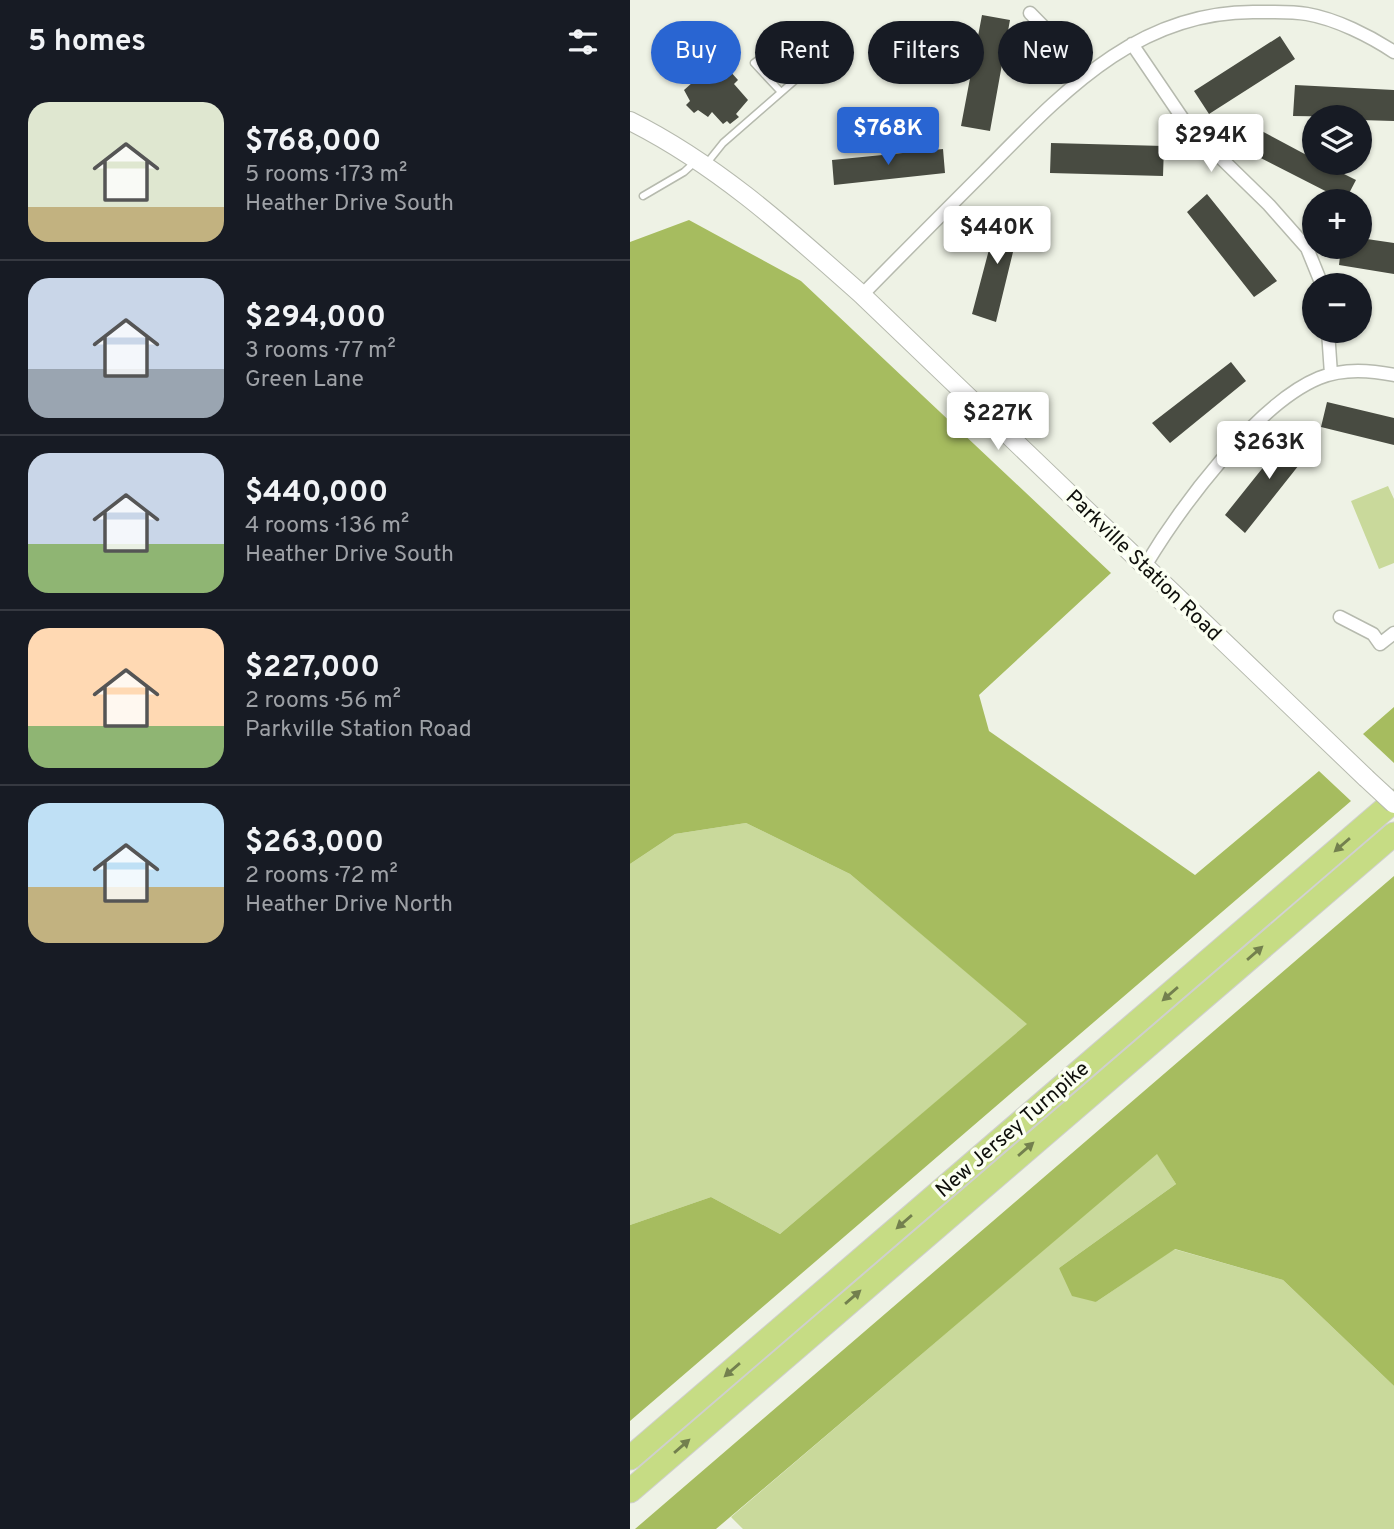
<!DOCTYPE html>
<meta charset="utf-8">
<style>
:root{--surface:#171b24;--page:#20242c;--text:#f1f3f6;--muted:#9ea1a6;--line:#363941;--accent:#2965d2}
body{margin:0;font-family:Overpass,sans-serif;background:var(--page);color:var(--text);height:100vh;display:flex;flex-direction:column;font-size:26px;white-space:nowrap}
*{box-sizing:border-box;margin:0}
p{font-size:23px;color:var(--muted)}
.icon{flex:none;width:38px;height:38px;fill:none;stroke:currentColor;stroke-width:2;stroke-linecap:round;stroke-linejoin:round}
.map{position:relative;flex:1;overflow:hidden}
.side{display:flex;flex-direction:column;background:var(--surface);width:630px}
.side>*{flex:none}
.banner{position:absolute;left:21px;top:21px;width:637px;height:63px;display:flex;gap:14px}
.controls{position:absolute;left:672px;top:105px;display:grid;gap:14px}
.controls a{display:grid;place-items:center;width:70px;height:70px;border-radius:50%;background:var(--surface);box-shadow:0 2px 5px #0004;font-size:35px}
.price{position:absolute;translate:-50% -60px;padding:0 16px;border-radius:7px;background:#fff;color:#222;font-size:23px;line-height:46px;filter:drop-shadow(0 2px 4px #0008)}
.price::after{content:'';position:absolute;left:50%;top:42px;width:21px;height:16px;margin-left:-10px;background:inherit;clip-path:polygon(0 0,100% 0,50% 100%)}
.price.active{background:var(--accent);color:#fff}
ul{padding:0;list-style:none}
li{display:flex;align-items:center;gap:21px;height:175px;padding:0 28px}
li+li{border-top:2px solid var(--line)}
li span{display:grid;place-items:center;flex:none;width:196px;height:140px;border-radius:21px;color:#555}
li>.icon{margin-inline-start:auto}
span .icon{width:84px;height:84px;fill:#fffc;stroke-width:1}
li b{font-size:30px}
h2{display:flex;justify-content:space-between;align-items:center;height:84px;padding:0 28px;font-size:30px}
.chip{padding:0 24px;border-radius:32px;background:var(--surface);box-shadow:0 2px 5px #0004;font-size:24px;line-height:63px}
.chip.active{background:var(--accent);color:#fff}
main{display:flex;flex:1;min-height:0}
.map>svg:first-child{display:block}
.green{fill:#c9d99b}
.forest{fill:#a6bc5f}
.building{fill:#484b41}
.lines{fill:none;stroke-linecap:round;stroke-linejoin:round}
.lane-casing{stroke:#b6baae;stroke-width:9}
.street-casing{stroke:#b6baae;stroke-width:15}
.secondary-casing{stroke:#b6baae;stroke-width:20}
.highway-casing{stroke:#cfcfce;stroke-width:25}
.lane{stroke:#fff;stroke-width:6}
.street{stroke:#fff;stroke-width:12}
.secondary{stroke:#fff;stroke-width:18}
.highway{stroke:#c6dc84;stroke-width:23}
.secondary-bridge-casing{stroke:#b6baae;stroke-width:20;stroke-linecap:butt}
.secondary-bridge{stroke:#fff;stroke-width:18}
.oneway{fill:#73804e}
.labels{text-anchor:middle;stroke-width:7;stroke-linejoin:round;paint-order:stroke}
.street-label{font-size:21px;fill:#0e0f0b;stroke:#fbfff2}
</style>
<main>
<section class="side">
<h2>5 homes<svg class="icon" aria-label="filters" viewBox="0 0 24 24"><path d="M4 7h16M4 17h16"/><circle cx="9" cy="7" r="2"/><circle cx="15" cy="17" r="2"/></svg></h2>
<ul>
<li><span style="background:linear-gradient(#dfe7d0 75%,#c2b280 0)"><svg class="icon" aria-label="home" viewBox="0 0 24 24"><path d="M3 11l9-7 9 7M6 9v11h12V9"/></svg></span><div><b>$768,000</b><p>5 rooms · 173 m²</p><p>Heather Drive South</p></div></li>
<li><span style="background:linear-gradient(#c9d6e8 65%,#9aa5b1 0)"><svg class="icon" aria-label="home" viewBox="0 0 24 24"><path d="M3 11l9-7 9 7M6 9v11h12V9"/></svg></span><div><b>$294,000</b><p>3 rooms · 77 m²</p><p>Green Lane</p></div></li>
<li><span style="background:linear-gradient(#c9d6e8 65%,#8fb573 0)"><svg class="icon" aria-label="home" viewBox="0 0 24 24"><path d="M3 11l9-7 9 7M6 9v11h12V9"/></svg></span><div><b>$440,000</b><p>4 rooms · 136 m²</p><p>Heather Drive South</p></div></li>
<li><span style="background:linear-gradient(#ffd9b3 70%,#8fb573 0)"><svg class="icon" aria-label="home" viewBox="0 0 24 24"><path d="M3 11l9-7 9 7M6 9v11h12V9"/></svg></span><div><b>$227,000</b><p>2 rooms · 56 m²</p><p>Parkville Station Road</p></div></li>
<li><span style="background:linear-gradient(#bfe0f5 60%,#c2b280 0)"><svg class="icon" aria-label="home" viewBox="0 0 24 24"><path d="M3 11l9-7 9 7M6 9v11h12V9"/></svg></span><div><b>$263,000</b><p>2 rooms · 72 m²</p><p>Heather Drive North</p></div></li>
</ul>
</section>
<div class="map">
<svg width="764" height="1529" viewBox="0 0 764 1529">
<rect width="100%" height="100%" fill="#eef2e5"/>
<path class="green" d="M758 486 764 499V563L749 569 721 501Z
M116 823 220 874 398 1024 150 1234 81 1197 0 1225V864L45 834Z
M527 1153 546 1184 429 1268 466 1302 544 1249 653 1280 764 1386V1529H113L101 1517Z"/>
<path class="forest" d="M59 220 171 281 481 573 349 695 359 731 565 875 689 771 721 801 0 1421V1225L81 1197 150 1234 397 1024 220 874 116 823 45 834 0 864V242Z
M764 707V763L733 734Z
M764 876V1386L653 1280 545 1249 466 1302 442 1296 429 1268 546 1184 527 1154 86 1529H5Z"/>
<path class="building" d="M352 15 380 20 360 131 331 126Z
M650 36 665 59 579 114 564 91Z
M89 59 108 80 104 84 118 100 106 114 109 117 100 124 97 121 93 124 82 112 78 117 68 110 64 113 56 105 60 101 54 90Z
M665 85 764 90V121L730 120V117L663 116Z
M626 128 684 159V163H692L726 180 715 201 615 150Z
M421 143 534 146 533 176 420 173Z
M313 149 315 173 204 185 202 160Z
M577 194 647 281 624 297 557 212Z
M370 208 392 215 366 322 342 314Z
M730 238 764 243V274L709 265 711 247H730Z
M601 362 616 381 540 443 522 423Z
M697 402 764 418V445L691 427Z
M663 430 684 446 615 533 595 515Z"/>
<g class="lines">
<g class="lane-casing">
<path id="lane" d="M150 44 124 63 151 92
M77 163 93 143 171 75
M13 196 54 172 66 161"/>
</g>
<g class="street-casing">
<path id="street" d="M400 13 458 72
M502 44 557 125 639 205 677 248 692 285
M232 295C273 253 314 212 355 171 434 91 509 9 629 12 645 12 661 11 677 14 706 19 740 36 764 52
M698 331 701 374
M515 566C550 508 626 404 689 378 713 368 740 370 764 375
M710 617 743 634 750 644 764 633"/>
</g>
<g class="secondary-casing">
<path id="secondary" d="M0 121C88 165 159 230 232 295L736 778"/>
</g>
<g class="highway-casing">
<path id="highway" d="M0 1458 764 801
M0 1491 764 834"/>
</g>
<use href="#lane" class="lane"/>
<use href="#street" class="street"/>
<use href="#secondary" class="secondary"/>
<use href="#highway" class="highway"/>
<g class="secondary-bridge-casing">
<path id="secondary-bridge" d="M736 778 764 804"/>
</g>
<use href="#secondary-bridge" class="secondary-bridge"/>
</g>
<defs><path id="oneway-solid" d="M-6-.8H1V-3.2L6.5 0L1 3.2V.8H-6Z" transform="scale(1.75)"/></defs>
<g class="oneway">
<use href="#oneway-solid" transform="translate(712 845) rotate(139)"/>
<use href="#oneway-solid" transform="translate(625 953) rotate(-41)"/>
<use href="#oneway-solid" transform="translate(540 994) rotate(139)"/>
<use href="#oneway-solid" transform="translate(396 1149) rotate(-41)"/>
<use href="#oneway-solid" transform="translate(274 1222) rotate(139)"/>
<use href="#oneway-solid" transform="translate(223 1297) rotate(-41)"/>
<use href="#oneway-solid" transform="translate(102 1370) rotate(139)"/>
<use href="#oneway-solid" transform="translate(52 1446) rotate(-41)"/>
</g>
<g class="labels">
<g class="street-label">
<text transform="translate(514 565) rotate(44)" y="7">Parkville Station Road</text>
<text transform="translate(382 1129) rotate(-41)" y="7">New Jersey Turnpike</text>
</g>
</g>
</svg>
<div class="controls">
<a><svg class="icon" aria-label="layers" viewBox="0 0 24 24"><path d="M12 4l9 5-9 5-9-5zM3 14l9 5 9-5"/></svg></a>
<a>+</a>
<a>−</a>
</div>
<b class="price active" style="left:258px;top:167px">$768K</b>
<b class="price" style="left:581px;top:174px">$294K</b>
<b class="price" style="left:367px;top:266px">$440K</b>
<b class="price" style="left:368px;top:452px">$227K</b>
<b class="price" style="left:639px;top:481px">$263K</b>
<div class="banner">
<a class="chip active">Buy</a>
<a class="chip">Rent</a>
<a class="chip">Filters</a>
<a class="chip">New</a>
</div>
</div>
</main>
